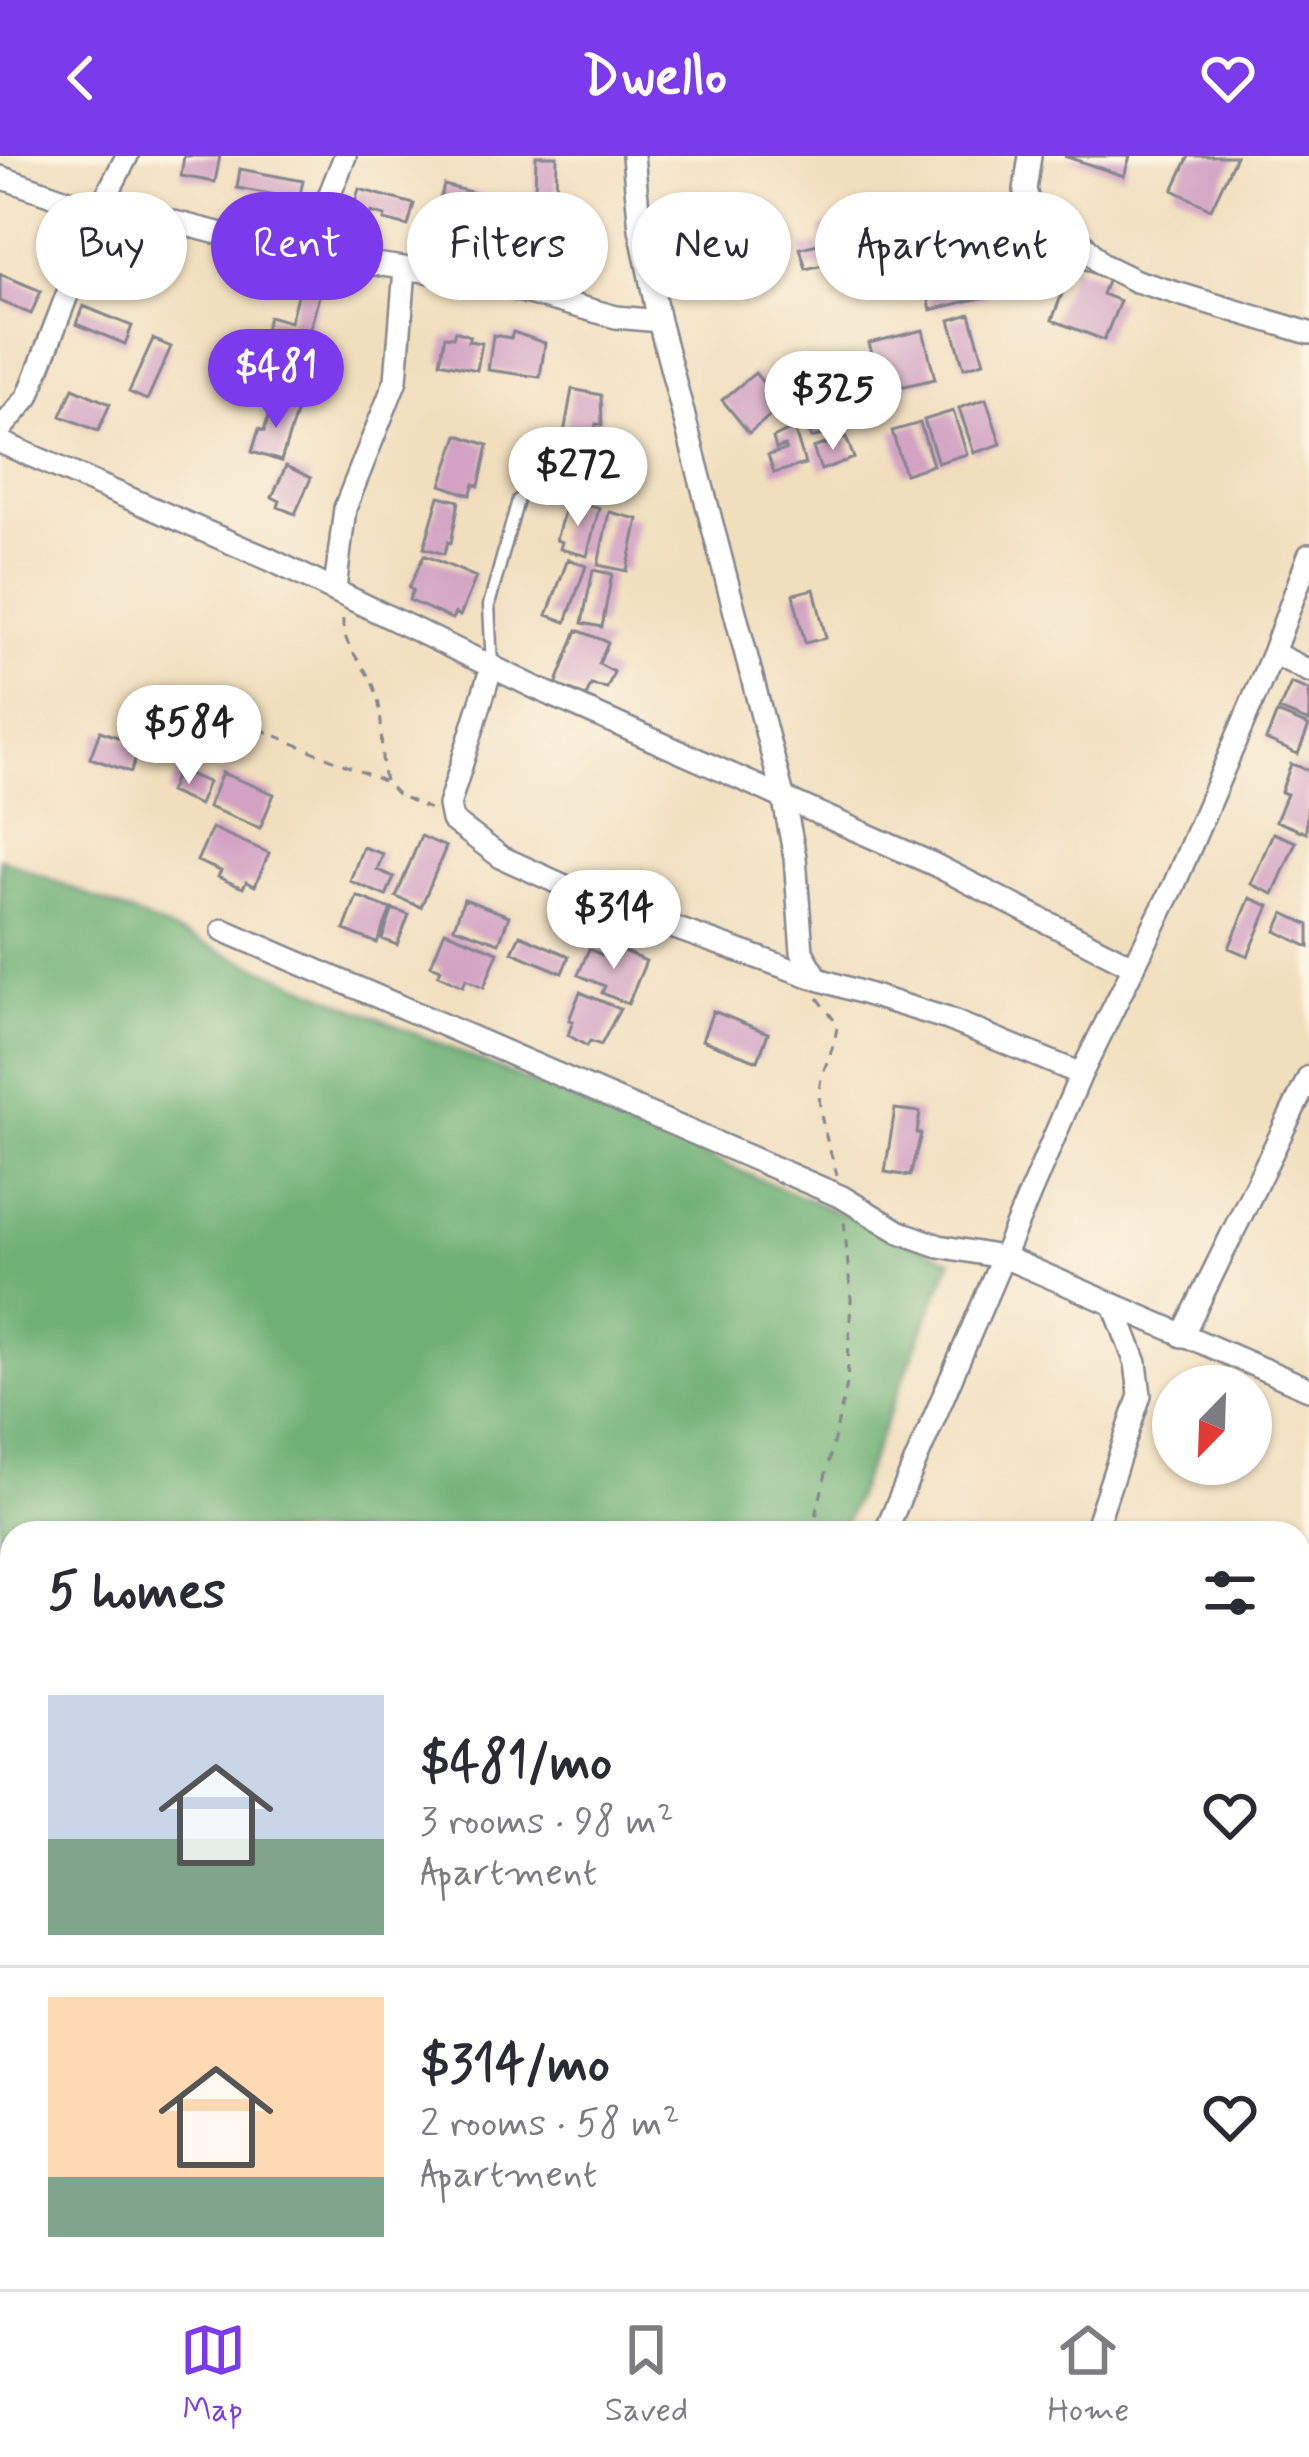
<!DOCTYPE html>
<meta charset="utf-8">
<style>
:root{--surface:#fff;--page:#f7f7f7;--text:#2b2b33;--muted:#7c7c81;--line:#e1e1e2;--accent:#7c3aed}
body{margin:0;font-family:Mynerve,sans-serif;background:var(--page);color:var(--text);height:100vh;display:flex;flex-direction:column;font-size:45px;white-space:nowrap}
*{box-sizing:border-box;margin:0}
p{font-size:39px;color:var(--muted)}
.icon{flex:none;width:66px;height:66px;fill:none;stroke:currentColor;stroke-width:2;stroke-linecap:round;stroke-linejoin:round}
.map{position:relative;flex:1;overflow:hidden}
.sheet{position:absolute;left:0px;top:1365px;width:1311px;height:768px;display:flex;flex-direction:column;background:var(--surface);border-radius:36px 36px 0 0;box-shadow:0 3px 9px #0004}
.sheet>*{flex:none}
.banner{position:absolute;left:36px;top:36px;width:1239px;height:108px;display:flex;gap:24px}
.needle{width:78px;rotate:203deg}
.buttons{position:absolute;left:1152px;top:1209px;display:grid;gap:24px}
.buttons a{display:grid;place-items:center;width:120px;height:120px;border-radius:50%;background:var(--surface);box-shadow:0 3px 9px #0004;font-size:60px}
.price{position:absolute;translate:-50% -102px;padding:0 27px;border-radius:42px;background:#fff;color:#222;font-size:39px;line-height:78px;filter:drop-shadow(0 3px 6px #0008)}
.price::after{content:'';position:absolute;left:50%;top:72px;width:36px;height:27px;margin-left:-18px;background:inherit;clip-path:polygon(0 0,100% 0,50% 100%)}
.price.on{background:var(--accent);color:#fff}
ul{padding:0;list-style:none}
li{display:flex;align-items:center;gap:36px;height:300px;padding:0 48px}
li+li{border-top:3px solid var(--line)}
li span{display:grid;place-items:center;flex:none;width:336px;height:240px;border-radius:0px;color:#555}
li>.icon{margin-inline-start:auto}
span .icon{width:144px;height:144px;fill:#fffc;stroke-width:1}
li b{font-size:51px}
h2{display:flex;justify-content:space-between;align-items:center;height:144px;padding:0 48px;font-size:51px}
.chip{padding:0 42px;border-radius:54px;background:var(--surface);box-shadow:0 3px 9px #0004;font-size:42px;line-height:108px}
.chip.on{background:var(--accent);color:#fff}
header{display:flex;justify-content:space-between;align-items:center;height:156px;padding:0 48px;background:var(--accent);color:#fff;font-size:54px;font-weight:700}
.menu{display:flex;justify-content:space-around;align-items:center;height:168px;border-top:3px solid var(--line);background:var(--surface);font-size:33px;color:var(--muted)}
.menu a{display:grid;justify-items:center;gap:6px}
.menu .on{color:var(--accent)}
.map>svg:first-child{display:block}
.forest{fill:#6eb074;stroke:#447069;stroke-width:3}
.building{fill:#d2a1c3}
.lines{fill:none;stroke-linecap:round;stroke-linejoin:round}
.service-casing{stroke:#86868e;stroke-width:15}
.minor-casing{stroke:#86868e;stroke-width:26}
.path{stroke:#86868e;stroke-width:3;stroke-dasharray:9 9;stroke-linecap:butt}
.service{stroke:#fff;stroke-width:10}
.minor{stroke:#fff;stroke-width:21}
</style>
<header><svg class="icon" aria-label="back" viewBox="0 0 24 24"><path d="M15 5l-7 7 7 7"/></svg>Dwello<svg class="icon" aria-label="heart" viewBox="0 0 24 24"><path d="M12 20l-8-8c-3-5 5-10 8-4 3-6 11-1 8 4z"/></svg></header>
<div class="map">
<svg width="1309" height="2133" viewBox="0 0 1309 2133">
<rect width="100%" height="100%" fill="#fcf5e5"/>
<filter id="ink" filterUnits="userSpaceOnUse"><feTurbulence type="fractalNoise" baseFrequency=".00833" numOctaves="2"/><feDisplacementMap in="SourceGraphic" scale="24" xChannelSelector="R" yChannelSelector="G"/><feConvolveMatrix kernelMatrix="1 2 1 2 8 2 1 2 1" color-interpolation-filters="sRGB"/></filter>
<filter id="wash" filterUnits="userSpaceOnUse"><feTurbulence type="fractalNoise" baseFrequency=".004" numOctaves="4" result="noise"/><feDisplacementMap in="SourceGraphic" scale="48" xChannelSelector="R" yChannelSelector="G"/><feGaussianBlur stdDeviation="2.7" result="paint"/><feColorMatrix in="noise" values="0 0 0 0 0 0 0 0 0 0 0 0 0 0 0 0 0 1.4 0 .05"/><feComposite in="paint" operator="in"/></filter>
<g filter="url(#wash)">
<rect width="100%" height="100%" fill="#f1debd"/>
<path class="forest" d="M0 702 951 1104 841 1377H12V2121H529L524 2133H0Z"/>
<g id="blocks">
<path class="building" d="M184 0H220L215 26 181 20Z
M536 0H557L556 37 535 36Z
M1064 0H1130L1124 20Z
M1189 0H1236L1211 53 1173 34Z
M240 13 303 25 299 43 237 32Z
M444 29 501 44 492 73 436 58Z
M359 33 414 48 408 70 384 64 385 60 371 56 369 62 352 57Z
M274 42 300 48 295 67 270 61Z
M510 42 533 45 529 82 506 79Z
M735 47 739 93 711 96 709 74 703 75 701 60 708 59 707 49Z
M535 48 556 49 552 113 531 112Z
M839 69 844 94 826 98 820 72Z
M818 88 823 109 806 113 800 92Z
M1073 109 1108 123 1102 138 1120 145 1104 184 1052 164Z
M745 113 747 131 721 134 719 116Z
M983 114 989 140 931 154 925 128Z
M0 118 41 135 31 158 0 145Z
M302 121 323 126 306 188 264 177 269 160 290 166Z
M83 150 132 170 125 188 76 168Z
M970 158 984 206 964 212 950 164Z
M923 174 935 223 882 235 869 187Z
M455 175 470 180 468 185 482 187 477 214 440 206 445 180 453 181Z
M513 176 545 187 540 221 488 214 493 179 511 182Z
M153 183 171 191 147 244 129 236Z
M755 217 782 250 749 277 722 244Z
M73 232 110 248 98 275 61 260Z
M572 233 601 239 602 269 596 268 595 274 601 275 597 289 593 287 589 306 560 300Z
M274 243 298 251 281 305 252 296 259 273 264 275Z
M986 243 1001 288 974 297 959 252Z
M953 255 967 298 938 307 924 264Z
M838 257 842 274 811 282 806 266Z
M920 267 933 309 905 318 892 275Z
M794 272 805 308 774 317 768 299 786 294 785 290 776 293 773 282Z
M458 279 488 289 479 330 474 328 470 339 441 329Z
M846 281 854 302 821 314 813 292Z
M549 305 570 307 568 337 546 335Z
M286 310 311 322 295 358 278 351 280 345 272 341Z
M439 340 459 345 451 387 448 386 444 398 424 392Z
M572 346 599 352 587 400 560 393 562 386 556 384 564 355 570 357Z
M609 356 638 363 627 415 598 409Z
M424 399 476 421 460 460 455 457 452 463 409 444 413 434 409 432Z
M568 403 586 410 566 466 547 459Z
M593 414 612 418 602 471 582 467Z
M814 433 826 482 805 487 793 438Z
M577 474 608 486 599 508 614 516 607 532 591 529 586 540 556 529Z
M1291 527 1309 534V566L1279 554Z
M1277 557 1309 570 1298 598 1266 584Z
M100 575 140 589 131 616 90 602Z
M1291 608 1309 614 1306 677 1276 665 1287 638 1281 636Z
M178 614 208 626 199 649 169 636Z
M222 617 274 638 260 672 208 651Z
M212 672 269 697 255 730 246 726 243 732 218 721 221 715 197 705Z
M1273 677 1296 686 1273 738 1251 728Z
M421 680 446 691 421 751 396 741Z
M363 691 383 698 377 714 394 721 386 740 350 725Z
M357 740 391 753 377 787 344 774Z
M1250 742 1269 750 1248 800 1229 792Z
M464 743 509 760 499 787 454 771Z
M393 753 409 759 397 789 382 783Z
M1284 757 1309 769V791L1276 775Z
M445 775 498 796 484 831 466 823 463 830 438 819 441 813 431 809Z
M520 779 569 800 562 817 512 796Z
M607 788 646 805 628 848 602 837 605 830 578 819 589 793 602 799Z
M580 836 620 853 601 889 590 885 587 890 568 879 573 865 569 864Z
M713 855 768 877 758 905 702 884Z
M895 953 920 956 917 977 921 978 910 1020 885 1016Z"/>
</g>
</g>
<g filter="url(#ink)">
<use href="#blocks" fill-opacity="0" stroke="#86868e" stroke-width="3"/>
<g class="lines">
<g class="service-casing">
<path id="service" d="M492 510 489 449 518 344"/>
</g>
<g class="minor-casing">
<path id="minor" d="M633 0 640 73 659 165 783 640 795 701 802 796 818 823
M1030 0 1025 34 1035 65 1080 84 1101 108 1136 125 1309 177
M0 21 84 50 123 53 297 97 474 122 616 161 659 165
M297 97 323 55 345 0
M0 274 28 241 101 50 127 0
M0 286 271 404 536 532 933 708 1133 810
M335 433 345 352 396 224 405 113
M1273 497 1309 515
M492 510 449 649 452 664 501 701 596 744 818 823 948 863 1081 918
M223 774 842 1041 900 1076 939 1090 1006 1102 1309 1233
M1182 1180 1309 921
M885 1377 1081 918 1174 729 1273 497 1309 399
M1094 1377 1140 1239 1136 1207 1115 1152
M937 2121 943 2133
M562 2133 567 2121
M713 2133 718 2121"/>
</g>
<path class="path" d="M343 463C341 490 365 508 374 531 386 560 378 595 385 625L397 638 429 653
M243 566 383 625
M818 842 837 868C836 889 827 903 821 923 814 951 830 992 837 1019
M812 1377 847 1228 851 1143 844 1064
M860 2133 864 2121"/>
<use href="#service" class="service"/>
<use href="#minor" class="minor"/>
</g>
</g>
</svg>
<div class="buttons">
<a><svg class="needle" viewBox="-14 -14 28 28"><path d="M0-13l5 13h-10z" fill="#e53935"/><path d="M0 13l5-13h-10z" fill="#7c7c81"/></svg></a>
</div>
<b class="price on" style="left:276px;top:275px">$481</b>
<b class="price" style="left:833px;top:297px">$325</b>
<b class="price" style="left:578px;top:373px">$272</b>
<b class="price" style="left:189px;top:631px">$584</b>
<b class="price" style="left:614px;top:816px">$314</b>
<div class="banner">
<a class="chip">Buy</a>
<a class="chip on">Rent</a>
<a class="chip">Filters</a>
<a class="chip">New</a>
<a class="chip">Apartment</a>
</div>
<section class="sheet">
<h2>5 homes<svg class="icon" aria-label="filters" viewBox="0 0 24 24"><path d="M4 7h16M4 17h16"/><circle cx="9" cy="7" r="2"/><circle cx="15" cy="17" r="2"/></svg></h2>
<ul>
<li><span style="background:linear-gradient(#c9d6e8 60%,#7fa58c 0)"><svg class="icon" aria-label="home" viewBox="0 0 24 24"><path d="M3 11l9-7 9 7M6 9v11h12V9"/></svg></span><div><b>$481/mo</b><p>3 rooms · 98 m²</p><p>Apartment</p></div><svg class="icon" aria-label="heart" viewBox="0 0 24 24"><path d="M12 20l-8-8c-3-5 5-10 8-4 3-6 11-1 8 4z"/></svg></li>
<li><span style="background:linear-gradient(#ffd9b3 75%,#7fa58c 0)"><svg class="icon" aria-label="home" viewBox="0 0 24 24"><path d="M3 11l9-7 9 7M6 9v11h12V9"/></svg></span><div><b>$314/mo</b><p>2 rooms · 58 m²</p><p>Apartment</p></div><svg class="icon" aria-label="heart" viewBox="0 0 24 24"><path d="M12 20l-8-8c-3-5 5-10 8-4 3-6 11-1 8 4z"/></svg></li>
</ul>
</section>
</div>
<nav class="menu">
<a class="on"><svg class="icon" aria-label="map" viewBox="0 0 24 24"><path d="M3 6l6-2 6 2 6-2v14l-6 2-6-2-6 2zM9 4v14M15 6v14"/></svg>Map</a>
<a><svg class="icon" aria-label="saved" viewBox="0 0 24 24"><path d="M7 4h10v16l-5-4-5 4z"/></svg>Saved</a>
<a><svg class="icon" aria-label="home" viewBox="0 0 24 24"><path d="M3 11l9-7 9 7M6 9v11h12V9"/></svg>Home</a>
</nav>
